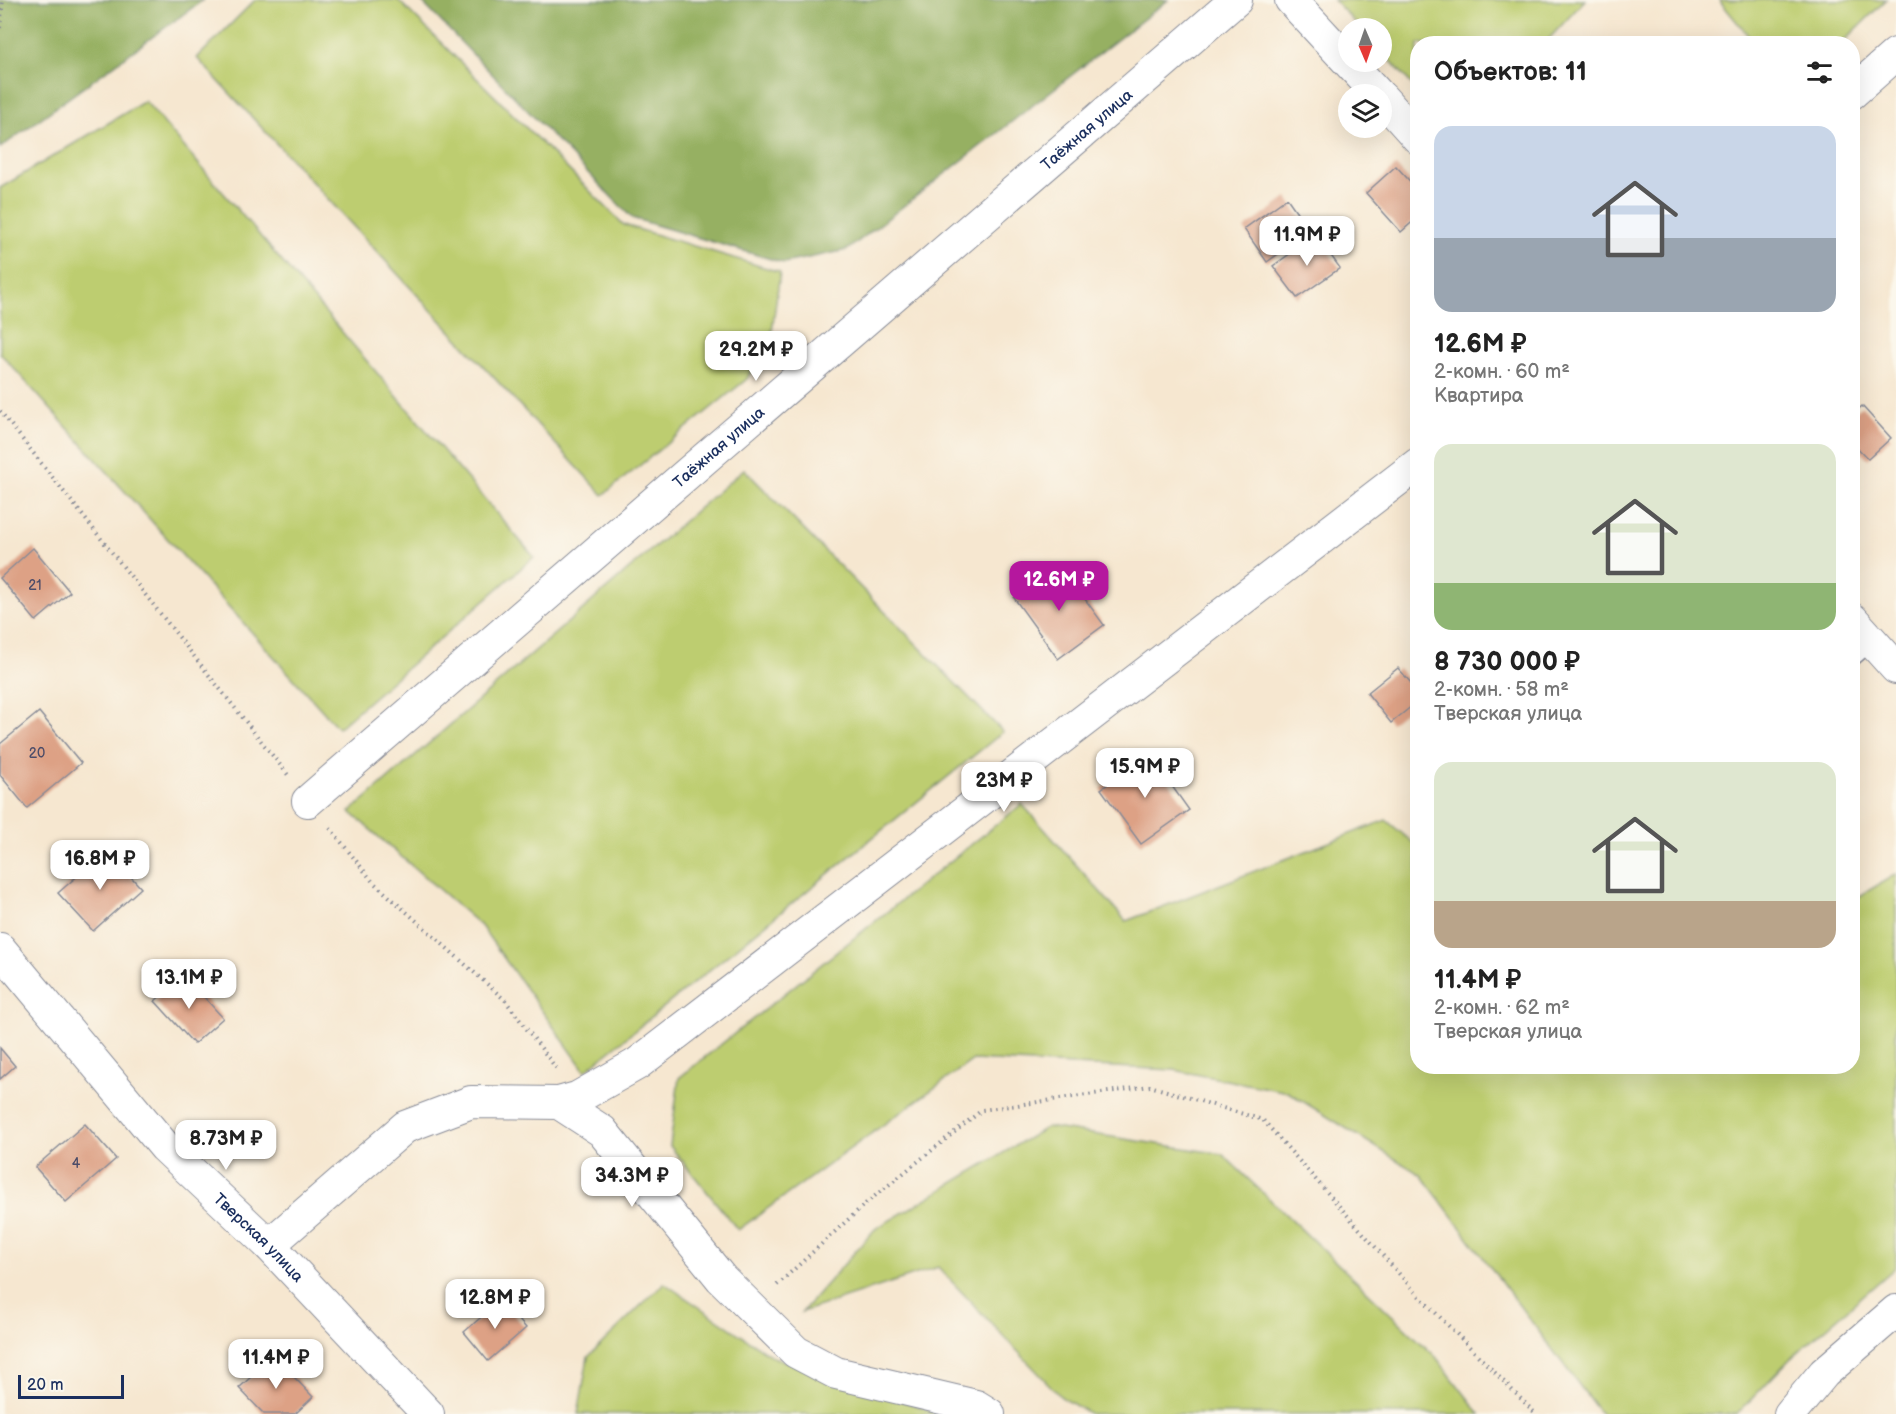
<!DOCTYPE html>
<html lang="ru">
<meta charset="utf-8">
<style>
:root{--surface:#fff;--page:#f6f6f6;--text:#222;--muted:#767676;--accent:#b5179e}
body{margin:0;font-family:"Balsamiq Sans",sans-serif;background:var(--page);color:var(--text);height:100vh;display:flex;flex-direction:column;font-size:22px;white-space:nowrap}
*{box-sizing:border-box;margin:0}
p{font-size:20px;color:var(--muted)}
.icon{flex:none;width:33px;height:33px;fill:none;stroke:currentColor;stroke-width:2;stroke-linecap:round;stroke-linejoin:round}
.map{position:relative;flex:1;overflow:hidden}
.panel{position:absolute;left:1410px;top:36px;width:450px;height:1038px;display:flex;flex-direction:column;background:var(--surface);border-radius:24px;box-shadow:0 6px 24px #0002}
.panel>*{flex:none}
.needle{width:39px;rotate:178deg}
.fabs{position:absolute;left:1338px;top:18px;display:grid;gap:12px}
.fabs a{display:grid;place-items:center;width:54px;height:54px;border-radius:50%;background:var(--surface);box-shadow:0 6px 24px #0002;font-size:30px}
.scale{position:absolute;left:18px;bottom:15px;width:106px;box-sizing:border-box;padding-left:6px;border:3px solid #1b2f5e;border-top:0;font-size:16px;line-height:21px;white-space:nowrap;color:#1b2f5e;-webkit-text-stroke:4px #fbf7ec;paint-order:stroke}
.price{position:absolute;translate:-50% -51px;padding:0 14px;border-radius:12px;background:#fff;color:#222;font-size:20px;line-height:39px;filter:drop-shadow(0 2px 3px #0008)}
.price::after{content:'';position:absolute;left:50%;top:36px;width:18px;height:14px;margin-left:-9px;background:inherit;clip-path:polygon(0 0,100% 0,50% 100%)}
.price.on{background:var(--accent);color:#fff}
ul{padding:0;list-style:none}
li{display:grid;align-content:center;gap:12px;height:318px;padding:0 24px}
li span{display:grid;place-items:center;height:186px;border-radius:18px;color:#555}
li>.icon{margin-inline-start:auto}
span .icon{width:108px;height:108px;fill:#fffc;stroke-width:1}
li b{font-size:26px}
h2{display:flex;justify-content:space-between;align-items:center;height:72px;padding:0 24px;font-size:26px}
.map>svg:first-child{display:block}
.green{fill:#bdcd6f;stroke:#6c7e66;stroke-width:1.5}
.forest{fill:#96b062;stroke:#587060;stroke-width:1.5}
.building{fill:#dda185}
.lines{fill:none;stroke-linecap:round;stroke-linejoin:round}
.service-casing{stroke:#888b97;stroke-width:19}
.minor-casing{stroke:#888b97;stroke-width:34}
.path{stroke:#888b97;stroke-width:4;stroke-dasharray:1.5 4.5;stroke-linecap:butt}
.service{stroke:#fff;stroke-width:16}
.minor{stroke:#fff;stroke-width:32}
.labels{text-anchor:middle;stroke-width:4.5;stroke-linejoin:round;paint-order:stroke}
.number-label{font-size:14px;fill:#4c4c68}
.street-label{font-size:16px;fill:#1b2f5e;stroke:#fbf7ec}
</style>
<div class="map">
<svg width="1896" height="1414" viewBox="0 0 1896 1414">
<rect width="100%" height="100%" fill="#fbf7ec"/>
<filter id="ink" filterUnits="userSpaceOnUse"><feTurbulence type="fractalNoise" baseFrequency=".0167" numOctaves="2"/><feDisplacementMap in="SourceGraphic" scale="12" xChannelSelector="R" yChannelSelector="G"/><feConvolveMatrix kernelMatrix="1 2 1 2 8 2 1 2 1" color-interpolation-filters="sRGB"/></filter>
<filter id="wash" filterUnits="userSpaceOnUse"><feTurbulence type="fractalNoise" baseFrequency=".008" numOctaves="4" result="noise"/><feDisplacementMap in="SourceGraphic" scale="24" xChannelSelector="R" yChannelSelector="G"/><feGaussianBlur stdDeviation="1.35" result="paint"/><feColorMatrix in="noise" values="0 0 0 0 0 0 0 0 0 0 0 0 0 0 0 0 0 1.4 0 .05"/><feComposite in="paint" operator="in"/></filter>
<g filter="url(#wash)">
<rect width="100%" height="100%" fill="#f6e7d0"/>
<path class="green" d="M255 0H398L624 225 780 272 772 331 747 379 603 495 197 58Z
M1334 0H1585L1545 43 1418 44 1417 90 1382 51V28H1360Z
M1719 0H1886L1842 43 1755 44Z
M145 101 534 557 338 728 0 353V188Z
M744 469 1003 732 585 1071 481 926 350 812Z
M1022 804 1126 921 1386 820 1417 846 1418 1066H1852L1853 900 1896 874V1267L1789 1360 1737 1414H1601L1421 1175 1288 1092 1174 1070 973 1060 738 1230 670 1146 679 1078Z
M1047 1127 1222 1154 1436 1357 1480 1414H1090L1061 1397 938 1267 802 1312 875 1229Z
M664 1283 773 1357 941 1414H578L588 1357Z"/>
<path class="forest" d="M0 0H203L0 148Z
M420 0H1168L847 250 784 263 632 218Z"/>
<g id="blocks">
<path class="building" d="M1396 166 1418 190V217L1401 232 1366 193Z
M1287 198 1310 231 1267 262 1244 229Z
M1316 235 1340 268 1297 298 1273 266Z
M1862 406 1891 438 1868 459 1852 442V415Z
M33 548 70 592 36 621 0 578Z
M1060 565 1104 625 1058 659 1014 598Z
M1398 668 1418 691V701L1391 723 1367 693Z
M39 712 81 763 27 808 0 775V744Z
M1150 755 1189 810 1141 844 1101 789Z
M107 850 141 888 93 931 58 893Z
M184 975 223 1018 194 1044 155 1001Z
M0 1048 15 1066 0 1079Z
M85 1124 116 1159 66 1202 35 1167Z
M501 1300 526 1328 488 1361 464 1332Z
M274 1356 313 1397 295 1414H264L239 1388Z"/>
</g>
</g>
<g filter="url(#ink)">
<use href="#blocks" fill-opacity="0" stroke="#888b97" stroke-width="1.5"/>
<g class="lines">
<g class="service-casing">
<path id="service" d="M1852 658 1872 641"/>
</g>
<g class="minor-casing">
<g id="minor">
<path d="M1291 0 1378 94"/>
<path d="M1852 93 1896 54"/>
<path d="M1382 98 1418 138"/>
<path d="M1852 619 1896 668"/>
<path id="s1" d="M308 801 1236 0"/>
<path id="s2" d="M0 949 165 1147 269 1245 428 1414"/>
<path d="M559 1103 577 1098 637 1064 1418 464"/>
<path d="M269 1245 405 1127 471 1102 559 1103 602 1131 721 1278 796 1352 836 1373 976 1406 989 1414"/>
<path d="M1790 1414 1824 1373 1896 1311"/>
</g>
</g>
<path class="path" d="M0 28 3 0
M0 411 288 775
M330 828 373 882 505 1000 556 1068
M777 1285 865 1204 982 1110 1150 1086 1263 1120 1417 1294 1536 1414"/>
<use href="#service" class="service"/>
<use href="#minor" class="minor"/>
</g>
</g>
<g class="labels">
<g class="number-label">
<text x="35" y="590">21</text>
<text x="37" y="758">20</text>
<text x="76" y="1168">4</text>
</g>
<g class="street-label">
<text dy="6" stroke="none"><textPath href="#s1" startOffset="1028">Таёжная улица</textPath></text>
<text dy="6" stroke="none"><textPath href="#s1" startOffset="542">Таёжная улица</textPath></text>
<text dy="6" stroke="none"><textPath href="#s2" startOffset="388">Тверская улица</textPath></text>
</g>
</g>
</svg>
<div class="fabs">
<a><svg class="needle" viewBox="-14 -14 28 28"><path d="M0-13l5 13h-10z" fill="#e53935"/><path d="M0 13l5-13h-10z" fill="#767676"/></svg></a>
<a><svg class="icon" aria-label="layers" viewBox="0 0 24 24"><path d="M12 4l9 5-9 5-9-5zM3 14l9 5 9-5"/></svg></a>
</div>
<div class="scale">20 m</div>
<b class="price" style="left:1307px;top:267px">11.9M ₽</b>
<b class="price" style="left:756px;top:382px">29.2M ₽</b>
<b class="price on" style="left:1059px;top:612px">12.6M ₽</b>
<b class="price" style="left:1145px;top:799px">15.9M ₽</b>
<b class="price" style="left:1004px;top:813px">23M ₽</b>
<b class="price" style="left:100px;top:891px">16.8M ₽</b>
<b class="price" style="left:189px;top:1010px">13.1M ₽</b>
<b class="price" style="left:226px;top:1171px">8.73M ₽</b>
<b class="price" style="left:632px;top:1208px">34.3M ₽</b>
<b class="price" style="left:495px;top:1330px">12.8M ₽</b>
<b class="price" style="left:276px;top:1390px">11.4M ₽</b>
<section class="panel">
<h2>Объектов: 11<svg class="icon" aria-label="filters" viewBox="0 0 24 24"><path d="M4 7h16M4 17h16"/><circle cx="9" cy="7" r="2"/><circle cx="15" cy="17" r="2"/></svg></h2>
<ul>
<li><span style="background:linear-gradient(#c9d6e8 60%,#9aa5b1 0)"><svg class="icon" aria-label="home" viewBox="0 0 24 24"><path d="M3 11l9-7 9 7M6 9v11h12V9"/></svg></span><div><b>12.6M ₽</b><p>2-комн. · 60 m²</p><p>Квартира</p></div></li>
<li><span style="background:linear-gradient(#dfe7d0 75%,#8fb573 0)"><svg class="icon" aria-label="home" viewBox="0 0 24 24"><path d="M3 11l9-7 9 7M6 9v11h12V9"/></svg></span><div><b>8 730 000 ₽</b><p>2-комн. · 58 m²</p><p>Тверская улица</p></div></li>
<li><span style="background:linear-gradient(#dfe7d0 75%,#b9a48a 0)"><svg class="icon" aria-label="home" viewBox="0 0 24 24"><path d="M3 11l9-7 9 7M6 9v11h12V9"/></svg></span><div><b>11.4M ₽</b><p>2-комн. · 62 m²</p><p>Тверская улица</p></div></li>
</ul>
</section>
</div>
